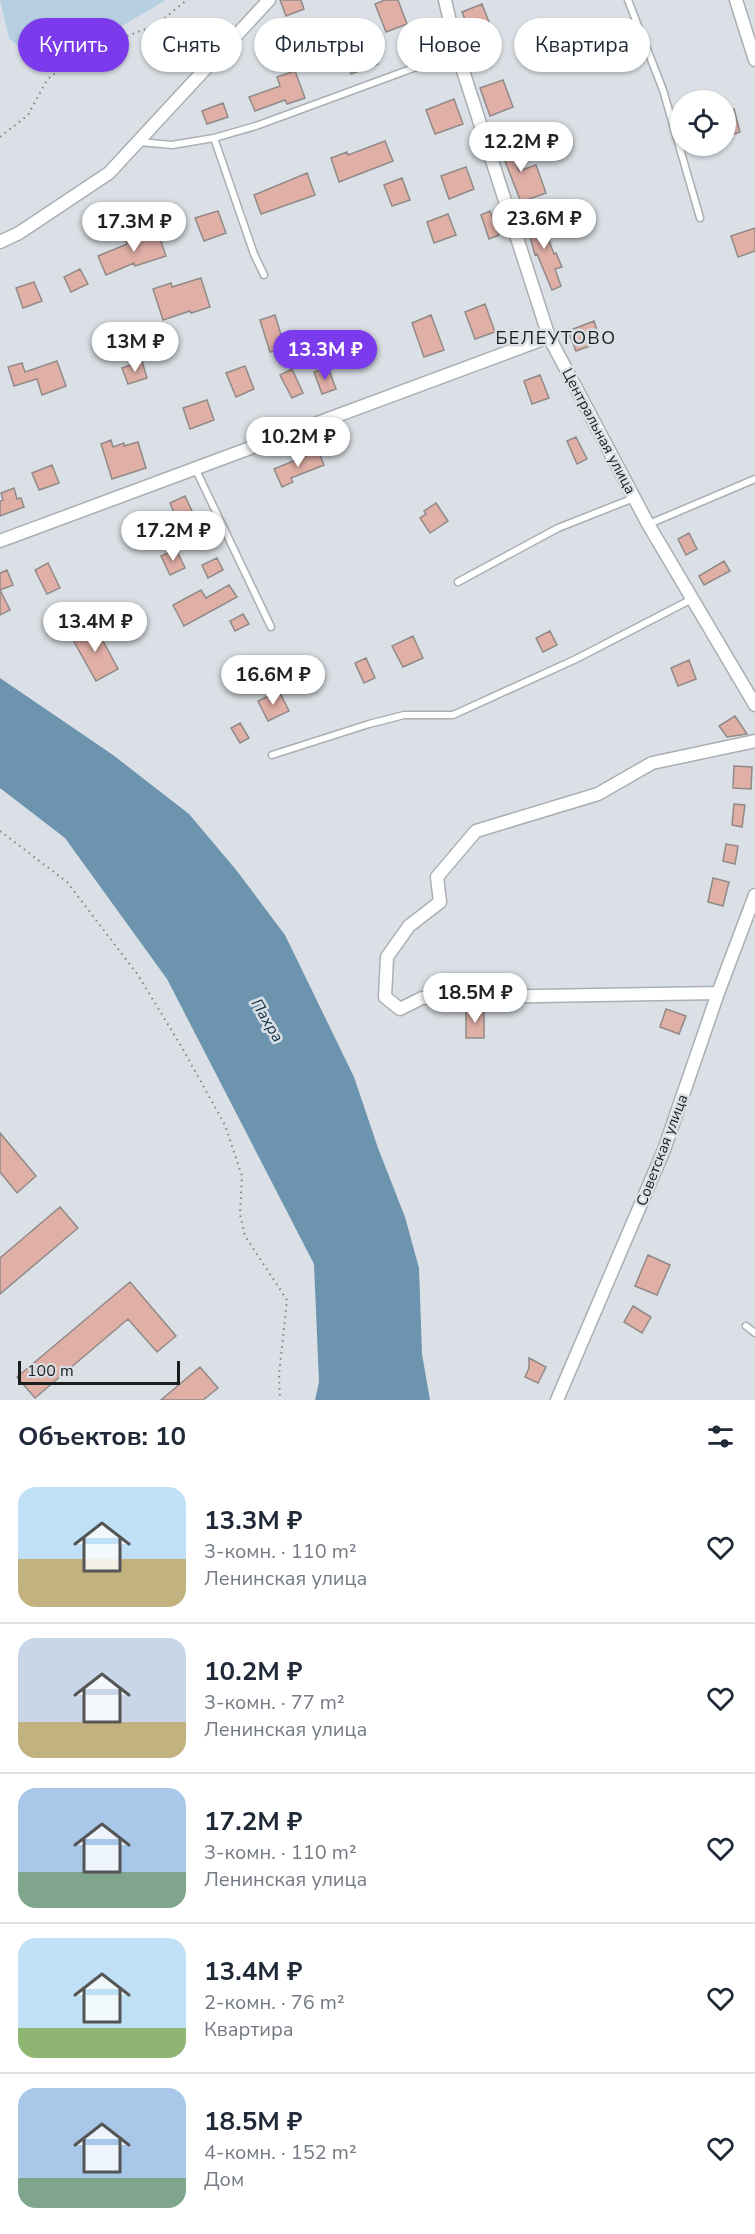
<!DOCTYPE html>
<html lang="ru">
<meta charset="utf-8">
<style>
:root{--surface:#fff;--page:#f2f2f3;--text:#1f2937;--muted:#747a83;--line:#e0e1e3;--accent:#7c3aed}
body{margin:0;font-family:"Nunito Sans",sans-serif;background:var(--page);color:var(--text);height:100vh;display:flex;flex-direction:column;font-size:22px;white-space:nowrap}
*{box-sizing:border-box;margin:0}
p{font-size:20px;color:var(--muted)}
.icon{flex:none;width:33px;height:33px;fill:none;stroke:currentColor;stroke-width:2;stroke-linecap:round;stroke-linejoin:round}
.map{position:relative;height:1400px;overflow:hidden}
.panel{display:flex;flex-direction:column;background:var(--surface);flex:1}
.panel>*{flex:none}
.banner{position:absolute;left:18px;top:18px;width:720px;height:54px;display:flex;gap:12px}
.controls{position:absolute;left:670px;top:90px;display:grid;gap:12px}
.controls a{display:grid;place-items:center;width:66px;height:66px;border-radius:50%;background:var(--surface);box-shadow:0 2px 4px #0004;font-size:30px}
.scale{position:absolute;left:18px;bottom:15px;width:162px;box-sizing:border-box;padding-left:6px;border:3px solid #1a1d1e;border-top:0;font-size:16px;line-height:21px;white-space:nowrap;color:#1a1d1e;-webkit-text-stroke:4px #dae0e5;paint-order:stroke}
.price{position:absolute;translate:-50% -51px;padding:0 14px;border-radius:21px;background:#fff;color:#222;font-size:20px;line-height:39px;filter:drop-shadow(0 2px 3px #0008)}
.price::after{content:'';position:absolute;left:50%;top:36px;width:18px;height:14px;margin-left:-9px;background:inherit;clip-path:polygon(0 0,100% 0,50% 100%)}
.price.selected{background:var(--accent);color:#fff}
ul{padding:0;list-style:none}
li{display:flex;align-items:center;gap:18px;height:150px;padding:0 18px}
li+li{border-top:2px solid var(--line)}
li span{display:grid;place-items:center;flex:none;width:168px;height:120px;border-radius:18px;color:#555}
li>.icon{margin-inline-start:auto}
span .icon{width:72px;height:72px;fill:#fffc;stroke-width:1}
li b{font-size:26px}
h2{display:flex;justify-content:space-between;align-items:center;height:72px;padding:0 18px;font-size:26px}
.pill{padding:0 21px;border-radius:27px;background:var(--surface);box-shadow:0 2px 4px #0004;font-size:21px;line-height:54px}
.pill.selected{background:var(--accent);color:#fff}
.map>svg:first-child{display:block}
.green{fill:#b6d0e2}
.water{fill:#6c94ae}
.building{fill:#e0afa6;stroke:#918a88;stroke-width:1.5}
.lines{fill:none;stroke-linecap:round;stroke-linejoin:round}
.service-casing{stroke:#a9afb3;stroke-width:9}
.minor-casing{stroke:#a9afb3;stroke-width:15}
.path{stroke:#7f8487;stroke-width:2;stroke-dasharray:1.5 4.5;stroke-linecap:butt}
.service{stroke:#fff;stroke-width:6}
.minor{stroke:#fff;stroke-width:12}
.labels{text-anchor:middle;stroke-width:5;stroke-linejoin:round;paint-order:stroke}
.street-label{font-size:15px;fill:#1a1d1e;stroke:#dae0e5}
.water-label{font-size:16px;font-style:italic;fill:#0c2f43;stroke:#dae0e5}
.quarter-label{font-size:18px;letter-spacing:1.5px;fill:#1a1d1e;stroke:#dae0e5}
</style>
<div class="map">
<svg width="755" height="1400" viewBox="0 0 755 1400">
<rect width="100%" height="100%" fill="#dae0e5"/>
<path class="green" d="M0 0H166L46 71 9 38Z"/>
<path class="water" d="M0 678 113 755 189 814 237 871 285 935 354 1077 378 1148 405 1217 419 1268 422 1354 430 1400H315L319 1382 314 1264 167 979 65 838 0 788Z"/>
<path class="building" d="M280 0H301L304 9 286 16Z
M385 0H398L407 24 386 32 375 4Z
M482 4 491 27 471 35 462 12Z
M329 21 338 46 321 53 311 27Z
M373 49 378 64 351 74 345 59Z
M295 71 305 98 287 104 285 100 255 111 249 97 280 86 277 77Z
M503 80 513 107 490 116 480 88Z
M454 99 463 124 435 134 426 110Z
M223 103 228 117 207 124 202 111Z
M734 109 740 132 726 137V112Z
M505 133 519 171 536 165 546 193 521 202 495 136Z
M385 141 393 161 339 182 331 158 347 152 348 155Z
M466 167 474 189 449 199 441 176Z
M307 173 315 195 261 214 254 195Z
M402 178 410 200 392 206 384 185Z
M218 211 226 233 204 241 195 218Z
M490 211 499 235 489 239 481 215Z
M448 214 456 235 434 243 427 222Z
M545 215 550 228 545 230 554 254 556 253 562 267 555 269 561 286 552 290 537 254 535 255 526 222Z
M755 228V251L738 257 731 236Z
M157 230 166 256 135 266 134 263 106 275 98 256 127 244 126 241Z
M80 269 88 284 71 292 64 277Z
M201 278 210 307 191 313 190 311 163 320 153 289 171 283 172 287Z
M34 282 42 301 23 308 16 288Z
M485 304 495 332 475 339 465 312Z
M275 315 285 348 270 352 260 320Z
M431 315 444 350 424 357 412 323Z
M594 321 601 342 576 351 568 331Z
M57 361 66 386 42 395 37 379 14 386 8 367 22 363 25 372Z
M142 361 147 378 128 384 122 368Z
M245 366 254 389 236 397 226 373Z
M328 367 336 389 322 394 314 372Z
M292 369 303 393 292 398 280 375Z
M540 375 549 398 532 404 524 381Z
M207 400 214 420 190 429 183 408Z
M576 437 587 459 577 464 567 441Z
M111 440 113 447 124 443V446L138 442 146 468 112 479 101 444Z
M318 451 324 465 291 478 293 482 282 487 274 469Z
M52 465 59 483 39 490 32 473Z
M14 488 17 499 21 498 24 507 0 516V501L3 500 1 493Z
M185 496 192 511 176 518 170 503Z
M436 503 448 521 430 533 420 518 426 514 424 511Z
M198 526 205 539 190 546 184 532Z
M689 533 697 549 686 555 678 539Z
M176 549 185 568 170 575 161 556Z
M217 558 223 570 208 578 202 565Z
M724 561 730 571 704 585 699 576Z
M48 563 60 588 47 594 35 570Z
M7 570 13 585 0 590V573Z
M229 585 237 597 184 626 173 605 201 590 206 598Z
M0 590 10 610 0 615Z
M243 614 249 624 235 631 230 621Z
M95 626 118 669 96 681 72 638Z
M550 631 557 645 543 652 536 638Z
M413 636 423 658 403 667 392 646Z
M366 658 375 678 364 683 355 663Z
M689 660 696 679 678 686 671 668Z
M279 691 289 711 268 721 258 701Z
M735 716 747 734 727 737 719 726Z
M240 723 249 738 240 743 231 728Z
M734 766 752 767 751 789 733 788Z
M734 804 745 805 742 827 732 825Z
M726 844 738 846 735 864 723 861Z
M713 878 729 882 723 906 708 902Z
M484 1009V1038H466V1010Z
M666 1009 686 1016 679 1034 660 1027Z
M0 1133 36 1176 17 1193 0 1172Z
M60 1207 78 1228 0 1294V1258Z
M648 1255 670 1265 657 1295 635 1286Z
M130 1282 176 1336 157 1352 128 1319 35 1398 17 1377Z
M633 1306 651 1317 642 1333 624 1322Z
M529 1358 546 1367 538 1383 525 1377 529 1368Z
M200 1367 218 1388 203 1400H161Z"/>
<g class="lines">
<g class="service-casing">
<path id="service" d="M628 0 663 90 700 218
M214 138 254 254 264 275
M140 142 172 145 214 138 256 126 457 52
M195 468 271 627
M649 524 755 479
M458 582 558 528 634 498
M272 755 369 724 404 715H453L576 659 692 599
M746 1326 755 1333"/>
</g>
<g class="minor-casing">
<path id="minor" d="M445 0 457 52 549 337 648 524 755 705
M736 0 755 60
M0 242 19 233 109 173 269 0
M0 541 549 337
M718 993 422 998 400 1009 385 997 387 957 409 926 440 902 437 877 476 831 598 794 652 763 755 741
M557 1400 664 1150 718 993 755 895"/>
</g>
<path class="path" d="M0 137 28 115 47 80 75 56 156 25 187 0
M0 831 67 882 138 975 181 1046 225 1125 242 1176 240 1214 245 1236 287 1300 279 1375 280 1400"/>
<use href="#service" class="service"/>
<use href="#minor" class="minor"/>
</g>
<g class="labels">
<g class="street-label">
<text transform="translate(599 431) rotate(62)" y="5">Центральная улица</text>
<text transform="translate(662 1150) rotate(-69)" y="5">Советская улица</text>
</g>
<g class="water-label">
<text transform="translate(268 1020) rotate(59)" y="6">Пахра</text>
</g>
<g class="quarter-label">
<text x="556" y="344">БЕЛЕУТОВО</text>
</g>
</g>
</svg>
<div class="controls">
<a><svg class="icon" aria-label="locate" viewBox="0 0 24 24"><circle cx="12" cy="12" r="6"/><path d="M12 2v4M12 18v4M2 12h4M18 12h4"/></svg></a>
</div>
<div class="scale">100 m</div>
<b class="price" style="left:521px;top:173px">12.2M ₽</b>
<b class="price" style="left:544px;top:250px">23.6M ₽</b>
<b class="price" style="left:134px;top:253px">17.3M ₽</b>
<b class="price" style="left:135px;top:373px">13M ₽</b>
<b class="price selected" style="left:325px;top:381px">13.3M ₽</b>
<b class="price" style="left:298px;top:468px">10.2M ₽</b>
<b class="price" style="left:173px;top:562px">17.2M ₽</b>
<b class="price" style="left:95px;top:653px">13.4M ₽</b>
<b class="price" style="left:273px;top:706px">16.6M ₽</b>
<b class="price" style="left:475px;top:1024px">18.5M ₽</b>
<div class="banner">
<a class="pill selected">Купить</a>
<a class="pill">Снять</a>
<a class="pill">Фильтры</a>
<a class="pill">Новое</a>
<a class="pill">Квартира</a>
</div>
</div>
<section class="panel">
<h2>Объектов: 10<svg class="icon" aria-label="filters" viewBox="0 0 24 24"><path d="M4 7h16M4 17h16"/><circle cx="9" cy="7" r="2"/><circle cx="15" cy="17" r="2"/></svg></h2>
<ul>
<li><span style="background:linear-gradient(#bfe0f5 60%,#c2b280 0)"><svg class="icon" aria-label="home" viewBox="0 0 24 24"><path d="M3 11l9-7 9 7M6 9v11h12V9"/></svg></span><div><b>13.3M ₽</b><p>3-комн. · 110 m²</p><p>Ленинская улица</p></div><svg class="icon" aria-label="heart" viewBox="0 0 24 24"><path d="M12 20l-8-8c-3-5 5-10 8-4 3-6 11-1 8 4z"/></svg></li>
<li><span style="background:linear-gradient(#c9d6e8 70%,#c2b280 0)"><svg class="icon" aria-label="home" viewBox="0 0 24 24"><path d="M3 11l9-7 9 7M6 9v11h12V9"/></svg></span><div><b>10.2M ₽</b><p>3-комн. · 77 m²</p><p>Ленинская улица</p></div><svg class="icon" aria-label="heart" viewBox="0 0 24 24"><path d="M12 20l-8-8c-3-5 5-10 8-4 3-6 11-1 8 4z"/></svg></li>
<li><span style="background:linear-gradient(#a9c7e8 70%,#7fa58c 0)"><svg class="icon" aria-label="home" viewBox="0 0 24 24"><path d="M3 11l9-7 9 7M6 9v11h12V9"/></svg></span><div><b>17.2M ₽</b><p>3-комн. · 110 m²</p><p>Ленинская улица</p></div><svg class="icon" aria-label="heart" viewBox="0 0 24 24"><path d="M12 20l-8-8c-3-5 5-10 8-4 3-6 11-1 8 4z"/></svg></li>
<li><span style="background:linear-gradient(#bfe0f5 75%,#8fb573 0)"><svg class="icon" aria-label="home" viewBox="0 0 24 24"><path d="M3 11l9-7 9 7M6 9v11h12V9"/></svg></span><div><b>13.4M ₽</b><p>2-комн. · 76 m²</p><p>Квартира</p></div><svg class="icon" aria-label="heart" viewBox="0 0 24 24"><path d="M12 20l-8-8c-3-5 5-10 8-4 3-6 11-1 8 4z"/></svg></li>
<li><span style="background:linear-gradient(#a9c7e8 75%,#7fa58c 0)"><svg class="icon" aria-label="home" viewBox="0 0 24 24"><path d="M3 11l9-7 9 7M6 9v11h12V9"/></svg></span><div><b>18.5M ₽</b><p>4-комн. · 152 m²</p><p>Дом</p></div><svg class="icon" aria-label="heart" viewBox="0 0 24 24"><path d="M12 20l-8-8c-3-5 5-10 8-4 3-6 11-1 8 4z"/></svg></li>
</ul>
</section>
